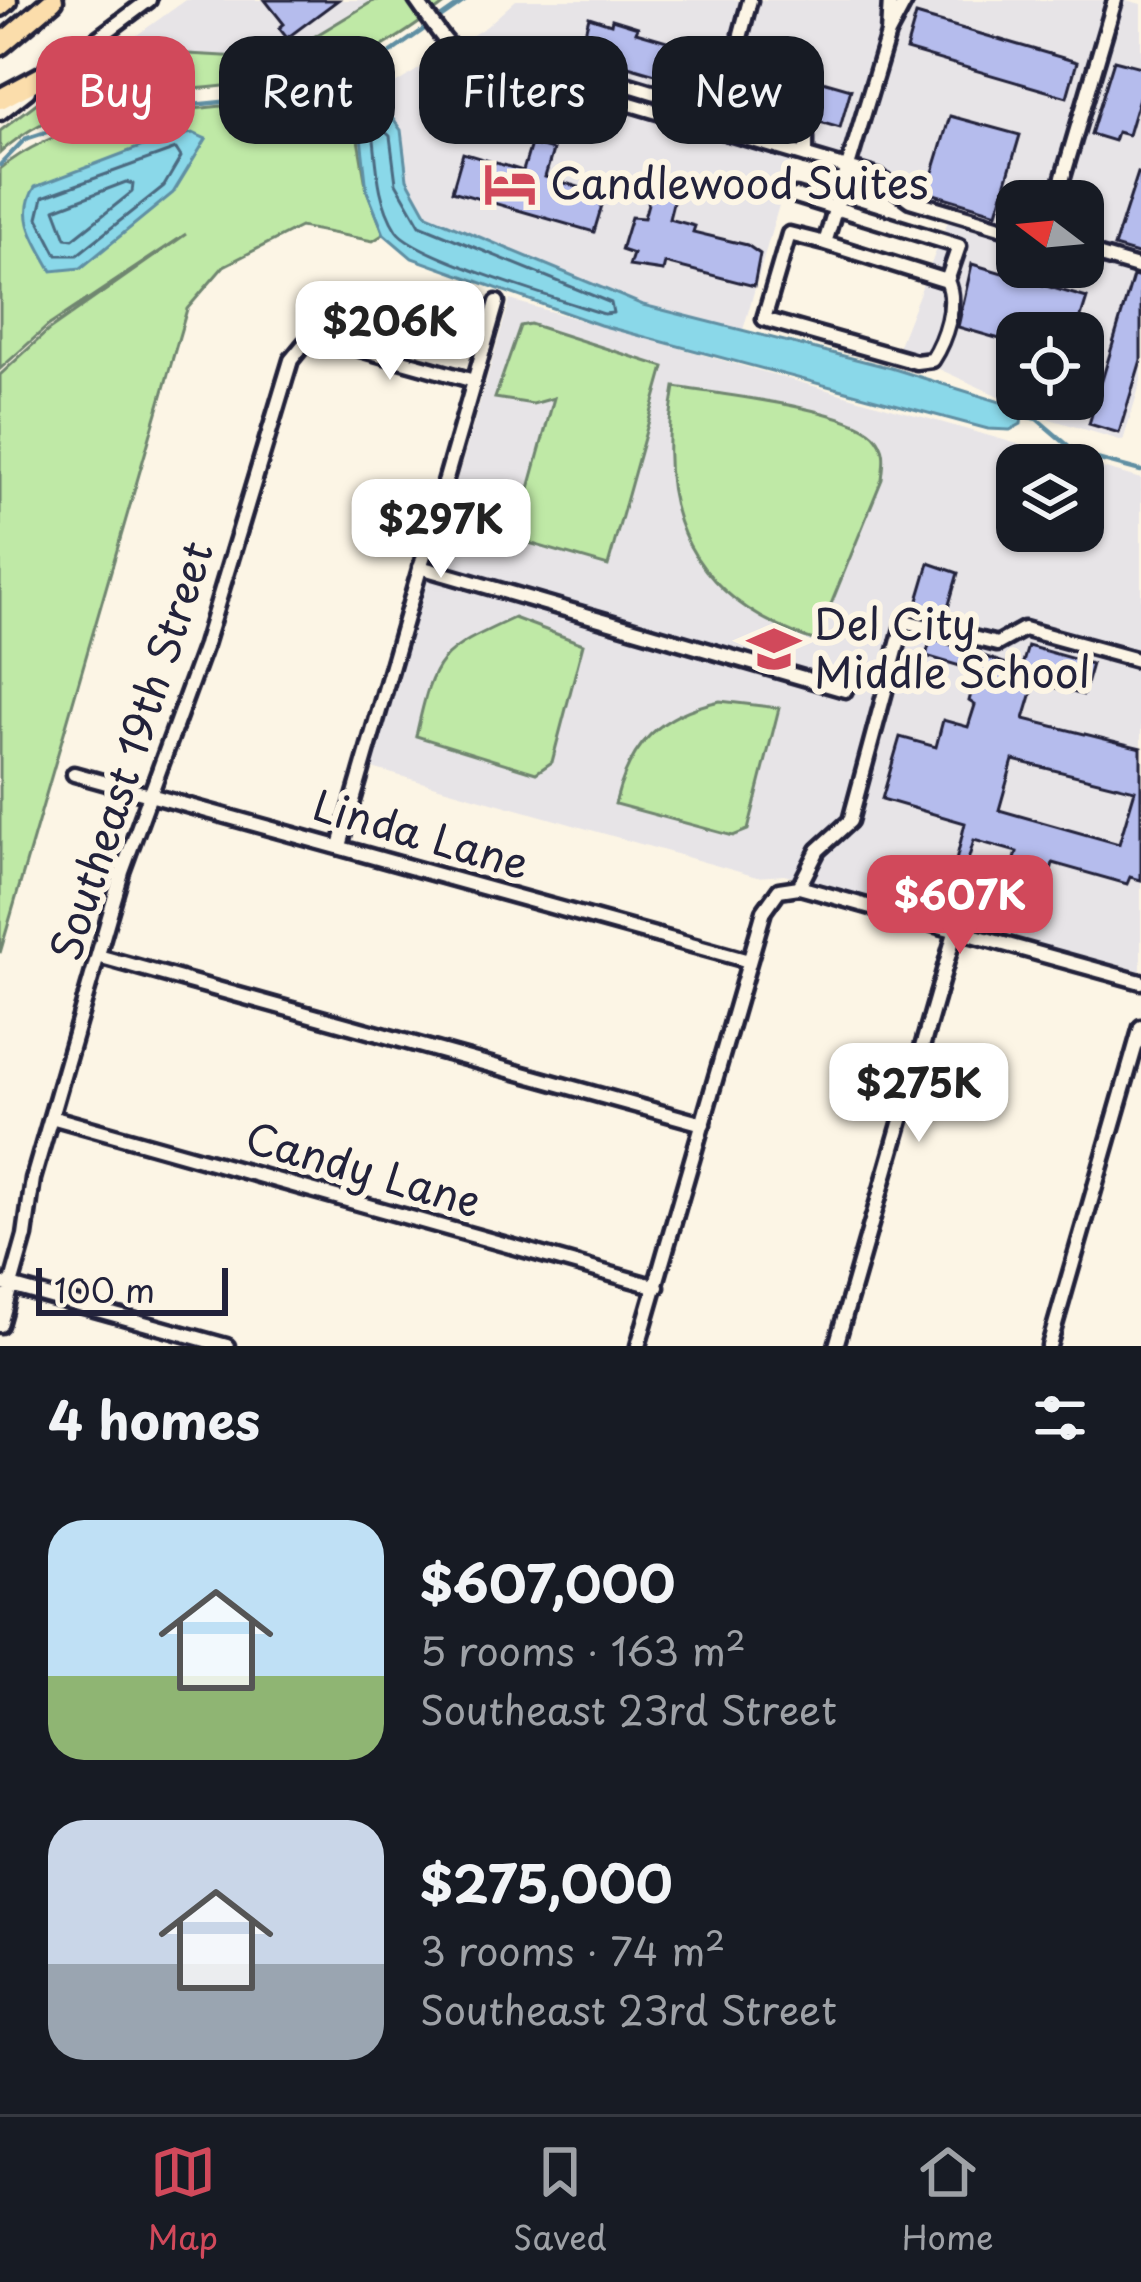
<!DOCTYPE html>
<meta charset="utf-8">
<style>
:root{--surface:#171b24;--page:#242831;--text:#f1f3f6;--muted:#9ea1a6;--line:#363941;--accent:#d1495b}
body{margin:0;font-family:"Playpen Sans",sans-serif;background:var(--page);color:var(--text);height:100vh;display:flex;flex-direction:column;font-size:45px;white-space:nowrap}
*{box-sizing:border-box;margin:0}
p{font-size:39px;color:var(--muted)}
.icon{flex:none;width:66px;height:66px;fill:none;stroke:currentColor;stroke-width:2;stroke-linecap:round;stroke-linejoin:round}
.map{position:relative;height:1346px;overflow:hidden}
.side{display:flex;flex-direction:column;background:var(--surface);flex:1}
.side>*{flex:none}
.top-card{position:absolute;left:36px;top:36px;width:1071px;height:108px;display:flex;gap:24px}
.needle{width:78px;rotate:286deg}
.fabs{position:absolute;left:996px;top:180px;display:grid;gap:24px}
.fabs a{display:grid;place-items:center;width:108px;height:108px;border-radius:24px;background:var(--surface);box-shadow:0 3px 9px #0004;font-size:60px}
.scale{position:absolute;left:36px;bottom:30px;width:192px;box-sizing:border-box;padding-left:12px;border:6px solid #22223b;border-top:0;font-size:33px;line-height:42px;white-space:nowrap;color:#22223b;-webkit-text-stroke:9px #fcf5e5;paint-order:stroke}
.price{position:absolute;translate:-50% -102px;padding:0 27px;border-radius:24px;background:#fff;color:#222;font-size:39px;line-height:78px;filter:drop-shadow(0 3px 6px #0008)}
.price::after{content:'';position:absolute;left:50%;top:72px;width:36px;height:27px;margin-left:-18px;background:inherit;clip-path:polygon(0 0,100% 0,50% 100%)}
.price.active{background:var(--accent);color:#fff}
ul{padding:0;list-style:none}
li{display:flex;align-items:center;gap:36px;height:300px;padding:0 48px}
li span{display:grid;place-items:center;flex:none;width:336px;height:240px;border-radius:36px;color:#555}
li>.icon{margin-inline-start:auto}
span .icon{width:144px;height:144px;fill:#fffc;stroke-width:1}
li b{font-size:51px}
h2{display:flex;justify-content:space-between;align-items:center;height:144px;padding:0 48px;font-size:51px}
.chip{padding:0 42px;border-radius:36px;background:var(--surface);box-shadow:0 3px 9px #0004;font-size:42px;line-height:108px}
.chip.active{background:var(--accent);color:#fff}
.tabs{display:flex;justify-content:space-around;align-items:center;height:168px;border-top:3px solid var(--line);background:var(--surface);font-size:33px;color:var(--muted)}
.tabs a{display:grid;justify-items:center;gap:6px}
.tabs .active{color:var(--accent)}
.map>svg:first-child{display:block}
.built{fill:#e7e4e7;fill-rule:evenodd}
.green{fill:#bfe9a6;stroke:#708670;stroke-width:3}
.water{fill:#8ad8e9;stroke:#608fa3;stroke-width:3}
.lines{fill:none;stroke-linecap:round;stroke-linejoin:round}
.shore{stroke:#4c6b81;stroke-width:3}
.stream{stroke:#608fa3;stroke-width:4.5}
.building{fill:#b5bced;stroke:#22223b;stroke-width:3;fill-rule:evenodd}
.minor-casing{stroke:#22223b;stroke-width:21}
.highway-casing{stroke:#22223b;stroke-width:27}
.minor{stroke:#fcf5e5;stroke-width:12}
.highway{stroke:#fbddab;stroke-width:18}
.labels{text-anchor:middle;stroke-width:12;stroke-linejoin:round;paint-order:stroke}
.poi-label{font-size:42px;fill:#22223b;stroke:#fcf5e5;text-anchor:start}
.street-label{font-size:42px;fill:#22223b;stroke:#fcf5e5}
</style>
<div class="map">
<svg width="1141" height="1346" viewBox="0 0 1141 1346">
<rect width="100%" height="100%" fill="#fcf5e5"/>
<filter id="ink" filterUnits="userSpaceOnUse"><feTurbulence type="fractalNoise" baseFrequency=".00833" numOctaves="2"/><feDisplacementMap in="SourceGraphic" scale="24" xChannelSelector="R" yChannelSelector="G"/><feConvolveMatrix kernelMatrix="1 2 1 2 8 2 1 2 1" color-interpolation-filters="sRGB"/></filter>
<g filter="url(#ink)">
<path class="built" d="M186 0H375L277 59 116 50Z
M516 0H1126L1141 4V381L1123 441 1047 418 897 350 948 221 901 206 870 183 847 174 792 160 743 330 643 305 427 215 407 179 401 130 376 96 487 26ZM1017 201H1083V267H1017ZM1017 333H1083V399H1017Z
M510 300 1141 479V971L784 875 757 877 372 768ZM1017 465H1083V531H1017Z"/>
<path class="green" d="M375 0H450C416 26 379 53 338 66 230 102 87 71 0 153V131L93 60 116 50 277 59Z
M344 90 360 128 341 124 357 134 367 191 384 234 373 241 300 227 224 266 187 309 0 953V375L49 330 186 234 48 326 0 369V169C62 118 145 114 223 106 264 102 303 94 344 90Z
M530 324 664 367 608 566 515 539 554 398 533 404 495 398 520 326Z
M675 387C718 394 847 408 874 435 887 449 884 462 882 479L816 641C690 600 652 512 675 387Z
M514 618 583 644 552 762 536 773 416 736C434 655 438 653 514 618Z
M720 701 779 708 748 830 733 836 615 804C630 744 659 714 720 701Z"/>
<path class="water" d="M344 90 376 96 401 130 407 179 427 215 643 305 891 368 1023 409 1021 424 1010 430 988 429 600 325 412 258 384 234 367 191 360 128Z
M193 133 206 139 173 193 81 268 52 271C37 243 16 217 35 187L161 139Z"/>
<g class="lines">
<path class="shore" d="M377 124 390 136 396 183 420 225 611 303 613 313 604 314C568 302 411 256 396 230 377 200 377 164 373 130Z
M176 149 181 157 164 186 77 255H57L38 218 43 197Z
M126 182 133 184 132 192 73 239 66 238 55 209Z"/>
<path class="stream" d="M342 75 351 92
M0 165 25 139 102 114 271 97 319 86 367 69 466 0
M1016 414 1037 419 1078 454 1141 471"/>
</g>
<path class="building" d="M265 0H338L287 38 279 28 284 24Z
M916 15 1077 62 1067 97 906 50Z
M589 17 611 24 612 19 638 27 636 32 814 84 816 79 851 89 840 128 570 49 574 37 583 40Z
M1114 60 1141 67V91L1128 135 1117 132 1114 141 1091 134Z
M950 116 1020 135 997 213 927 192Z
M531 144 553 150 545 177 605 195 594 232 452 191 463 153 523 171Z
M1138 173 1141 174V255L1114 247Z
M652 189 675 195 669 219 695 226 693 232 747 245 760 254 754 286 665 263 663 271 629 266 633 254 621 250 631 217 644 218Z
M972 264 1087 298 1076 333H1017V344L958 327Z
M1133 276 1141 278V360L1119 433 1089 424Z
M929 563 958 573 946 615 916 607Z
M931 638 1021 669 1028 646 1092 664 1083 695 1035 682 1024 719 1141 748V880L1130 877 1127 884 1053 863 1046 888 1010 878 1017 852 974 840 967 864 956 861 965 823 882 799 900 737 936 747 943 720 968 727 975 705 969 701 977 671 926 656ZM1013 760 1135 790 1119 844 999 810Z"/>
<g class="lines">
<g class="minor-casing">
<path id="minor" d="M416 0C451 49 458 70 522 72L878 177 910 200 1017 232
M741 34 750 0
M888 34 890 0
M543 59 719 112
M54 71 149 0
M0 113 28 91
M717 116 719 112 806 137V156
M796 196 959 246 947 281
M1056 201 1115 0
M825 243 947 281C958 303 945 340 932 360L916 362 764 319 789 234 825 243 888 34 906 0
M1083 251 1141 268
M420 567 845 690
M74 774 749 961
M340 846 497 302
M799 887 818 850 850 821 904 621 997 644 1024 629 1141 661
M98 956 703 1124
M51 1117 657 1287
M0 1283 227 1346
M0 1325 25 1236 33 1179 122 872 205 645 291 360 305 343 324 339 474 381
M638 1346 764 911 779 890 799 887 1141 982
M836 1346 967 891
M1049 1346 1141 1027"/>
</g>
<g class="highway-casing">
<path id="highway" d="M0 6 7 0
M0 45 53 0
M0 99 58 68"/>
</g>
<use href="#minor" class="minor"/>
<use href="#highway" class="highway"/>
</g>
</g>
<defs>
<g id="hotel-bare" transform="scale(4.14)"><path d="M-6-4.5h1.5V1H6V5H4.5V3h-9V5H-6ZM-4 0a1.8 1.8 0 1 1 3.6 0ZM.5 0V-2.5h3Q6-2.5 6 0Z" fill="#d1495b" stroke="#fcf5e5" stroke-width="2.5" paint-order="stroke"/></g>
<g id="school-bare" transform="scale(4.14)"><path d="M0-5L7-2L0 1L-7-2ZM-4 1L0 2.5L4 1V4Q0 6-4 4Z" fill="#d1495b" stroke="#fcf5e5" stroke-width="2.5" paint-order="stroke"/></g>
</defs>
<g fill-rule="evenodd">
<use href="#hotel-bare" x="510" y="184"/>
<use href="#school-bare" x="774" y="649"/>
</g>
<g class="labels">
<g class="poi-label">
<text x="550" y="199">Candlewood Suites</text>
<text x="814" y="640">Del City<tspan x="814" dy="48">Middle School</tspan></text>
</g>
<g class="street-label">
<text transform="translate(132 751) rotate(-72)" y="15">Southeast 19th Street</text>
<text transform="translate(421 835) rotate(16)" y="15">Linda Lane</text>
<text transform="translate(363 1170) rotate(16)" y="15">Candy Lane</text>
</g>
</g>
</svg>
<div class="fabs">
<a><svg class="needle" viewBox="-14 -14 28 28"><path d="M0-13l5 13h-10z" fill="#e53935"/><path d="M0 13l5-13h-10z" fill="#9ea1a6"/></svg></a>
<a><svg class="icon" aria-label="locate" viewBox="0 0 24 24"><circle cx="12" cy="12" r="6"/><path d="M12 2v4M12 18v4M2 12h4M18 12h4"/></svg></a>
<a><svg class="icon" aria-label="layers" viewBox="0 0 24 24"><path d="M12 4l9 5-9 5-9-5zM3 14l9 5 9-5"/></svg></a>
</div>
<div class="scale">100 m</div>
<b class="price" style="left:390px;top:383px">$206K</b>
<b class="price" style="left:441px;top:581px">$297K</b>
<b class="price active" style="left:960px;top:957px">$607K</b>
<b class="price" style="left:919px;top:1145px">$275K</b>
<div class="top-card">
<a class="chip active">Buy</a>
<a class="chip">Rent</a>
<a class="chip">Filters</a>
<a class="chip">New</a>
</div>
</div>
<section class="side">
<h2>4 homes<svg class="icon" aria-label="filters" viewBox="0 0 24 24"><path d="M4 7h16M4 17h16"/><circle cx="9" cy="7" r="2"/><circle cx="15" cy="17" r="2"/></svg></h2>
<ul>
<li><span style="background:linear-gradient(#bfe0f5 65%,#8fb573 0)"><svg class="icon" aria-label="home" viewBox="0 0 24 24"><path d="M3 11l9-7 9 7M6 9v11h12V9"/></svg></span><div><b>$607,000</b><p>5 rooms · 163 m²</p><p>Southeast 23rd Street</p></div></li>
<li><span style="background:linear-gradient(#c9d6e8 60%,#9aa5b1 0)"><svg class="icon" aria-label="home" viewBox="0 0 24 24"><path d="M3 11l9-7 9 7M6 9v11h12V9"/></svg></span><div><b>$275,000</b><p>3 rooms · 74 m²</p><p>Southeast 23rd Street</p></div></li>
</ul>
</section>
<nav class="tabs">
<a class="active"><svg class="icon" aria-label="map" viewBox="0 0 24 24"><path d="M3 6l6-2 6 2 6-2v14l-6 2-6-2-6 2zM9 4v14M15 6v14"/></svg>Map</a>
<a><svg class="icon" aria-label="saved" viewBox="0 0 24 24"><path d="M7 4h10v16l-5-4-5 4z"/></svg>Saved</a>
<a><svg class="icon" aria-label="home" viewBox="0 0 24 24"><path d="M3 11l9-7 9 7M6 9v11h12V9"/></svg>Home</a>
</nav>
